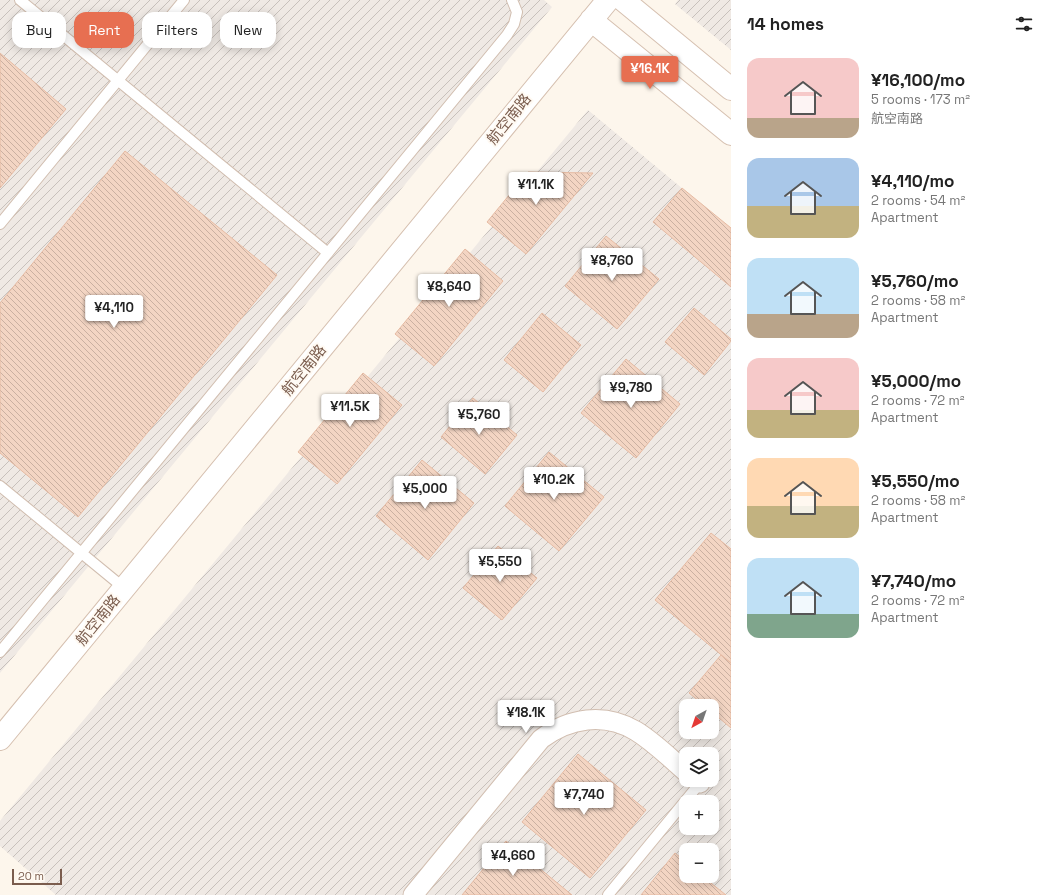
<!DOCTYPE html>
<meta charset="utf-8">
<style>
:root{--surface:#fff;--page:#f2f2f2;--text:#222;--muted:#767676;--accent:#e76f51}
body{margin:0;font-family:"Space Grotesk","Noto Sans SC",sans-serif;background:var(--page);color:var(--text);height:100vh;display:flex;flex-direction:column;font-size:15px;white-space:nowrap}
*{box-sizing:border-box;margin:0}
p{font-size:13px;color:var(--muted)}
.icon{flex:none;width:22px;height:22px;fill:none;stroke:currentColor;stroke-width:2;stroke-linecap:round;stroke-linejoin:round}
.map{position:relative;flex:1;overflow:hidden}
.side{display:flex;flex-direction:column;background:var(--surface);width:320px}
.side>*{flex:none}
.banner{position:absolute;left:12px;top:12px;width:380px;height:36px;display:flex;gap:8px}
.needle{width:26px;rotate:220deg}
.buttons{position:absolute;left:679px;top:699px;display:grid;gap:8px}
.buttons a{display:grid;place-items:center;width:40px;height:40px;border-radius:8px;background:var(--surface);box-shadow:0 2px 10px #0003;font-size:20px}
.scale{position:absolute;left:12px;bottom:10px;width:50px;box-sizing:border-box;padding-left:4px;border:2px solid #7a5c4d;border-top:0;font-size:11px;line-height:14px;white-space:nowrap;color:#7a5c4d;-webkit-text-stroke:3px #fffaf3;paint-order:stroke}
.price{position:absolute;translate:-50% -34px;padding:0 9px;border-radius:4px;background:#fff;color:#222;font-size:13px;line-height:26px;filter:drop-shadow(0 1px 2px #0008)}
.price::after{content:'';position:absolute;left:50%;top:24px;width:12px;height:9px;margin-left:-6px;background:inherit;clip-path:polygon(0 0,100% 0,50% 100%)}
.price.on{background:var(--accent);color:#fff}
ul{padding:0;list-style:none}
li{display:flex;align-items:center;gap:12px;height:100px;padding:0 16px}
li span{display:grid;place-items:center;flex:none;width:112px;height:80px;border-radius:12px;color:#555}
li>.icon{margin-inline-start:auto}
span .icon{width:48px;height:48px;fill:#fffc;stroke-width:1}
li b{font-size:17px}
h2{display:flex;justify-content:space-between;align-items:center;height:48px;padding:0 16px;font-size:17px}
.pill{padding:0 14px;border-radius:12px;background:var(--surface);box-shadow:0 2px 10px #0003;font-size:14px;line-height:36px}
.pill.on{background:var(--accent);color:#fff}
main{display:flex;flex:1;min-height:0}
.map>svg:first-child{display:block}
.industrial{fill:url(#industrial-furrows);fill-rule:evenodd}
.building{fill:url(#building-back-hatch);stroke:#e6bba3}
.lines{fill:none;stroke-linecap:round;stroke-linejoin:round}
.lane-casing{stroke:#d1beb0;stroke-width:12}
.street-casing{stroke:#d1beb0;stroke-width:21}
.secondary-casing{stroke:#d6c0b0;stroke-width:24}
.lane{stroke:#fff;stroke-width:10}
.street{stroke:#fff;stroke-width:19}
.secondary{stroke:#fff;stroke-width:22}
.labels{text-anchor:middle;stroke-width:4;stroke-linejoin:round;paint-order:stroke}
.street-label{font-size:15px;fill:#7a5c4d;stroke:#fffaf3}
</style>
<main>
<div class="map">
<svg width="731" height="895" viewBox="0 0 731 895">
<defs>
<pattern id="industrial-furrows" width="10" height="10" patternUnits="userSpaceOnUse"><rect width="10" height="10" fill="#efe9e4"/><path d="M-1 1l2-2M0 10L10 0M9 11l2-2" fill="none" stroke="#c7c0bb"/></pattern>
<pattern id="building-back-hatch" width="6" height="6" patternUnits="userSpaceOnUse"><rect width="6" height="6" fill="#f3d5c3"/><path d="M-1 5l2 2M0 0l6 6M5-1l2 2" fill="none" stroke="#cab0a1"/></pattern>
</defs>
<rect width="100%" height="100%" fill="#fdf6ec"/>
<path class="industrial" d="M0 0H544L552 7 0 673Z
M678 0H731V50L675 4Z
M588 110 731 229V895H56L0 846V821ZM686 706H712V732H686ZM686 754H712V780H686ZM686 802H712V828H686ZM686 850H712V876H686Z"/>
<path class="building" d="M0 53 66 109 0 188Z
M125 151 277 275 78 517 0 453V303Z
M528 172 593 173 526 254 487 222Z
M682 188 731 228V287L653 222Z
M606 236 659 279 617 329 565 286Z
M465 249 503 281 434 366 395 334Z
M694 308 731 339V341L704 375 665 342Z
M542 313 581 345 543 392 504 360Z
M626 359 680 404 636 458 581 413Z
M363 373 402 405 337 484 298 452Z
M473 398 517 435 485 474 441 437Z
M549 452 604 497 559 551 505 506Z
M422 460 474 503 428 560 376 516Z
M711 533 731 549V663L655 600Z
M498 546 537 578 502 620 463 588Z
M721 655 731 663V728L712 712V706H705L689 693Z
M578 754 646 810 590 878 522 822Z
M506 841 572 895H462Z
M675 853 686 862V876H702L726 895H641Z"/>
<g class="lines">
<g class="lane-casing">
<path id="lane" d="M20 0 328 253
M0 224 184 0
M0 486 124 588
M0 652 507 35 514 24 517 12 512 0
M608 895 700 783"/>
</g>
<g class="street-casing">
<path id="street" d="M696 780 700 783
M413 895 541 739C569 718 604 712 636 731 654 742 670 758 686 772"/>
</g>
<g class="secondary-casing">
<path id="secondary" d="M623 0 731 89
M591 20 731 134
M0 739 608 0"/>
</g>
<use href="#lane" class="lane"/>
<use href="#street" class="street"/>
<use href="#secondary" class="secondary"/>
</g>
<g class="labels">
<g class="street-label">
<text transform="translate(509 119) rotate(-51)" y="5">航空南路</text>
<text transform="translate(304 370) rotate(-51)" y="5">航空南路</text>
<text transform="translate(98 620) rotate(-51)" y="5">航空南路</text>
</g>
</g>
</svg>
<div class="buttons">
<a><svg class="needle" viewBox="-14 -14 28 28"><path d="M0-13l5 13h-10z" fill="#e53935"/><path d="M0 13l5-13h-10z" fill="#767676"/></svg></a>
<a><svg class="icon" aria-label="layers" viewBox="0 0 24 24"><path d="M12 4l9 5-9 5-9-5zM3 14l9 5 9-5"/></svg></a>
<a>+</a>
<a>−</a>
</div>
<div class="scale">20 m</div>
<b class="price on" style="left:650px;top:90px">¥16.1K</b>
<b class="price" style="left:536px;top:206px">¥11.1K</b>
<b class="price" style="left:612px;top:282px">¥8,760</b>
<b class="price" style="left:449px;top:308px">¥8,640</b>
<b class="price" style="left:114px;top:329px">¥4,110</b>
<b class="price" style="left:631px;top:409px">¥9,780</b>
<b class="price" style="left:350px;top:428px">¥11.5K</b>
<b class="price" style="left:479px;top:436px">¥5,760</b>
<b class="price" style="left:554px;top:501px">¥10.2K</b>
<b class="price" style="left:425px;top:510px">¥5,000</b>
<b class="price" style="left:500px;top:583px">¥5,550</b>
<b class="price" style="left:526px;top:734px">¥18.1K</b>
<b class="price" style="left:584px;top:816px">¥7,740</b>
<b class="price" style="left:513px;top:877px">¥4,660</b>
<div class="banner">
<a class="pill">Buy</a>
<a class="pill on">Rent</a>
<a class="pill">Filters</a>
<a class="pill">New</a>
</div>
</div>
<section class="side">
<h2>14 homes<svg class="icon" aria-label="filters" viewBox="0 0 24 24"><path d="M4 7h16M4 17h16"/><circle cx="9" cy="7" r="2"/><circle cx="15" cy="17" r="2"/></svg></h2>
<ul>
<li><span style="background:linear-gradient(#f6c9c9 75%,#b9a48a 0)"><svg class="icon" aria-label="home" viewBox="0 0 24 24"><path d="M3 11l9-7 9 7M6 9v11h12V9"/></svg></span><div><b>¥16,100/mo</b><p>5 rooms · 173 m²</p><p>航空南路</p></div></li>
<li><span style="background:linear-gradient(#a9c7e8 60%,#c2b280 0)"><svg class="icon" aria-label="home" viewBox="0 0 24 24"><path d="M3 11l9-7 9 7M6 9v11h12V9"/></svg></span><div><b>¥4,110/mo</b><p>2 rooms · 54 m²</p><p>Apartment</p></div></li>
<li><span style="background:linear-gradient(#bfe0f5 70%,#b9a48a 0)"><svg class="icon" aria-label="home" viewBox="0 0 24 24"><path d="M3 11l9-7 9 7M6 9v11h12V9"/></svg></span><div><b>¥5,760/mo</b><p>2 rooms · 58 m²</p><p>Apartment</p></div></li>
<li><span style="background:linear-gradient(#f6c9c9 65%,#c2b280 0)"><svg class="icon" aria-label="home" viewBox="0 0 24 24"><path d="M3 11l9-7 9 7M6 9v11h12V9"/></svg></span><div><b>¥5,000/mo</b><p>2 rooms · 72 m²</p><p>Apartment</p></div></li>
<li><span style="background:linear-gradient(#ffd9b3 60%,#c2b280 0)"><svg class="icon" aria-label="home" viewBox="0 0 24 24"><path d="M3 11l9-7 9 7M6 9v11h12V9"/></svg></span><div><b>¥5,550/mo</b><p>2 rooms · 58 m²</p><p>Apartment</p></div></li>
<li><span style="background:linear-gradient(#bfe0f5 70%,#7fa58c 0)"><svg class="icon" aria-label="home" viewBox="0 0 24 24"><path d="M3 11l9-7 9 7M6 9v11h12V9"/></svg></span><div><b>¥7,740/mo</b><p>2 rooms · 72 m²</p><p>Apartment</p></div></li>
</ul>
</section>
</main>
